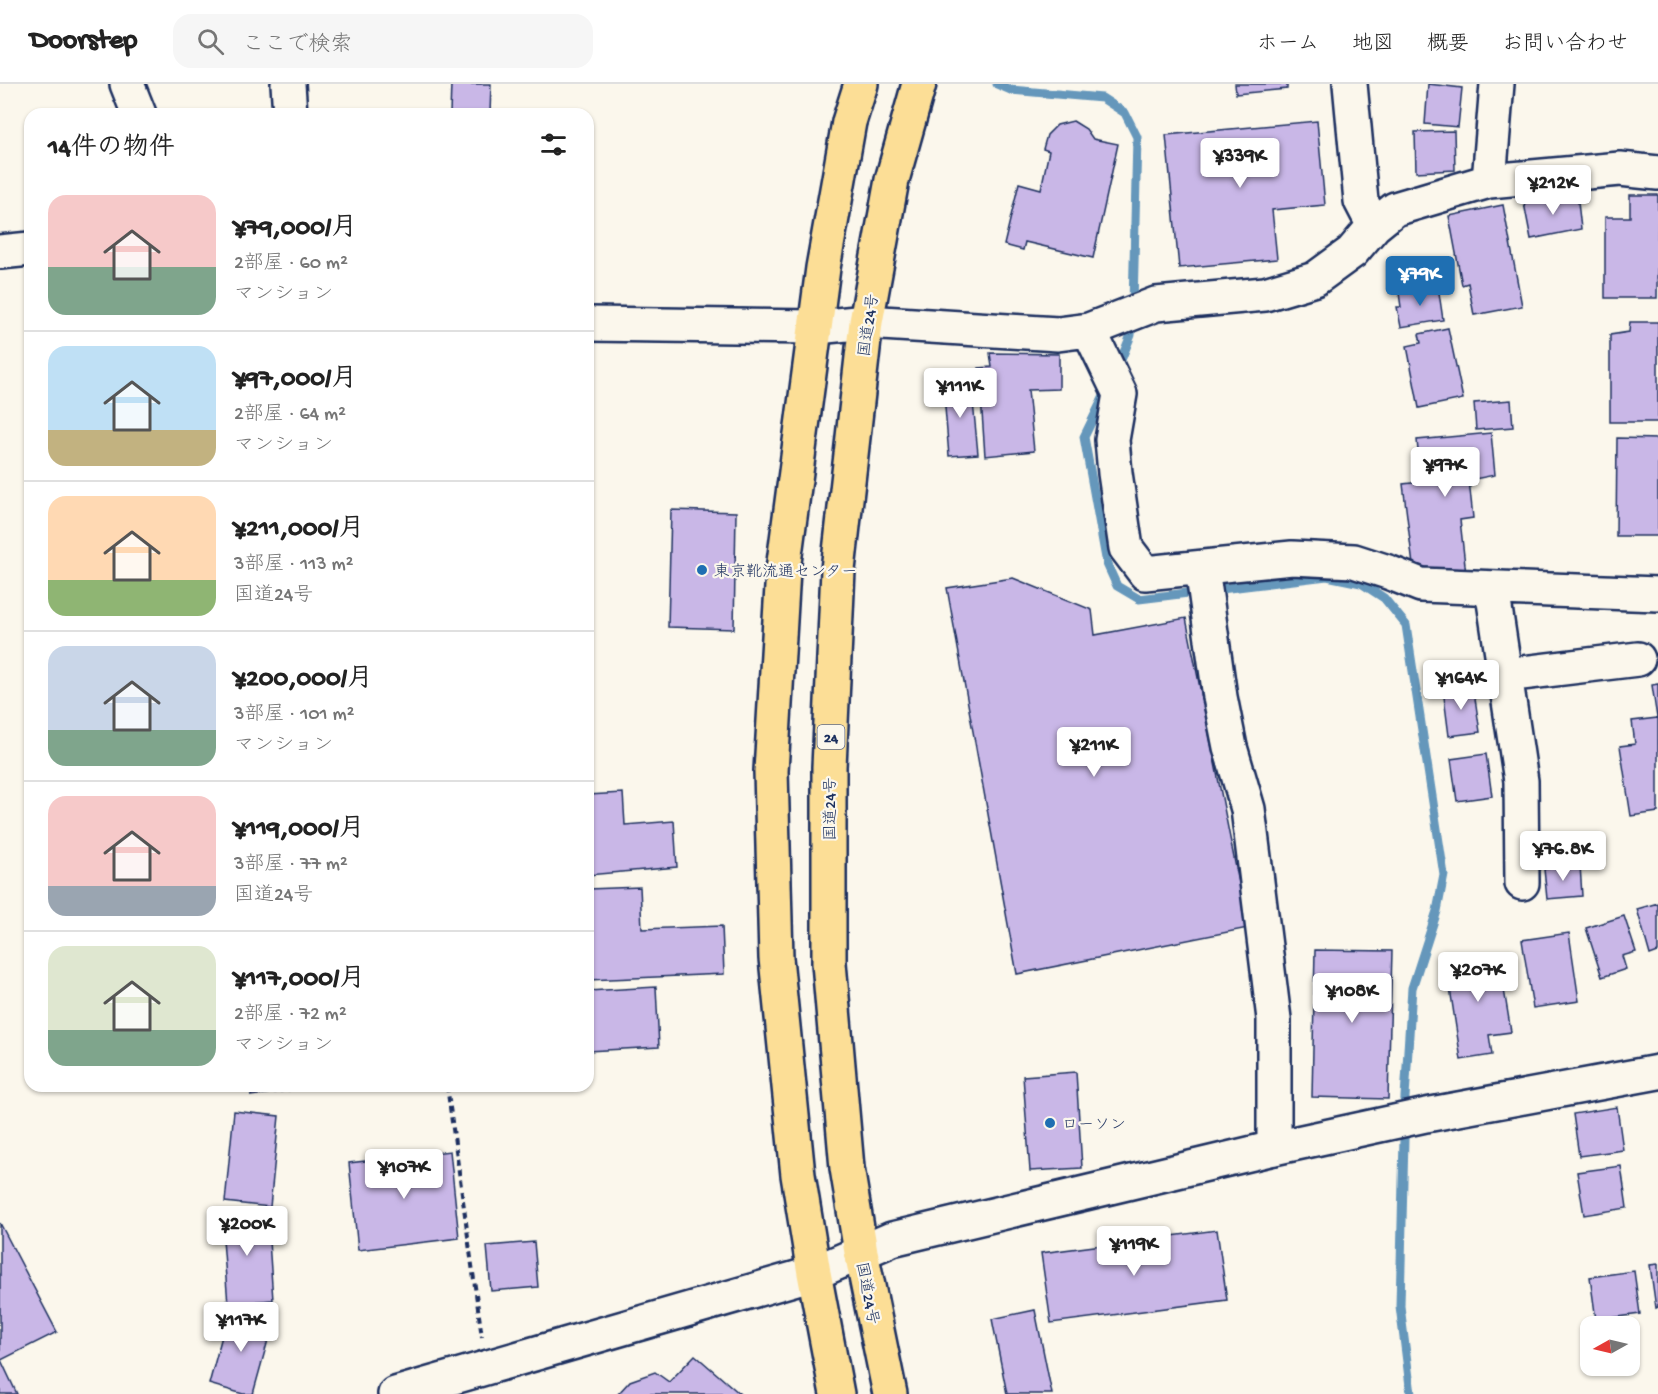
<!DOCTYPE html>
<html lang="ja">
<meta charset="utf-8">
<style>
:root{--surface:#fff;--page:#f6f6f6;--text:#222;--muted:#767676;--line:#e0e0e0;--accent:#1f6fb2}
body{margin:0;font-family:"Gochi Hand","Klee One",sans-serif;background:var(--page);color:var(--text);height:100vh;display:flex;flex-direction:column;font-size:22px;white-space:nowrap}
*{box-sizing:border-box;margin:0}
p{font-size:20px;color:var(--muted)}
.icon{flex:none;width:33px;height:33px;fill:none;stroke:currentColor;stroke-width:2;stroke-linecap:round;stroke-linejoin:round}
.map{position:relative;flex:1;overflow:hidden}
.details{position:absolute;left:24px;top:24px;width:570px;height:984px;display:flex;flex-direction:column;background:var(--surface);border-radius:18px;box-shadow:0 2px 4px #0004}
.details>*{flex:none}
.needle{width:39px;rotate:262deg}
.tools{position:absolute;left:1580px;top:1232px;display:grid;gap:12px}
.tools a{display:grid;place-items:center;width:60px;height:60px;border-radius:12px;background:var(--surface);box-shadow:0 2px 4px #0004;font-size:30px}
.price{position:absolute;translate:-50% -51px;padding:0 14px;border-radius:6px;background:#fff;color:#222;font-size:20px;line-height:39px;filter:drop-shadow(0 2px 3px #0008)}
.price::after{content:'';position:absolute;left:50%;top:36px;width:18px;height:14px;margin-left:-9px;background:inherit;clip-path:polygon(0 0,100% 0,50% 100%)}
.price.active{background:var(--accent);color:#fff}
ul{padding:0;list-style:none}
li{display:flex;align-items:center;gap:18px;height:150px;padding:0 24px}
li+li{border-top:2px solid var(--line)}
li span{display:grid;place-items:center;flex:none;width:168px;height:120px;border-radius:18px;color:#555}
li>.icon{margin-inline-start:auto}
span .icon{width:72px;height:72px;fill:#fffc;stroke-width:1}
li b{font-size:26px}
h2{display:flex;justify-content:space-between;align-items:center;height:72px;padding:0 24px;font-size:26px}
header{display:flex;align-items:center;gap:36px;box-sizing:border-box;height:84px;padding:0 30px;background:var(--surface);border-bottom:2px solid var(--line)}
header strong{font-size:28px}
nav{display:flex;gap:33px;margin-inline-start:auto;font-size:21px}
.search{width:420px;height:54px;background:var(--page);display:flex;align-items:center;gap:15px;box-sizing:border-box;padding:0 21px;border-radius:18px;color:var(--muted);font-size:22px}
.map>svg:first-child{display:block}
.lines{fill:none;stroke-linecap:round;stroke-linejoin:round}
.stream{stroke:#6597bb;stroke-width:9}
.building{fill:#c9b7e7;stroke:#1b2f5e;stroke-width:1.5}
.street-casing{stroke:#1b2f5e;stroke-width:38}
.secondary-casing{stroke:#1b2f5e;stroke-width:38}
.highway-casing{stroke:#1b2f5e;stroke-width:38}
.path{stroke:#1b2f5e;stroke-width:4;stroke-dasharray:6 4.5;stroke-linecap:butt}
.street{stroke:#fbf7ec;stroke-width:33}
.secondary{stroke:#fbf7ec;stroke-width:33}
.highway{stroke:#fcde96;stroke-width:33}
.poi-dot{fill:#1f6fb2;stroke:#fbf7ec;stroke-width:2}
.labels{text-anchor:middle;stroke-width:4.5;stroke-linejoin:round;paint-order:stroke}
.shield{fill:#fbf7ec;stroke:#5e6b89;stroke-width:1.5}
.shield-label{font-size:15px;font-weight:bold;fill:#1b2f5e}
.street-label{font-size:16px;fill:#1b2f5e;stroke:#fbf7ec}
.poi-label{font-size:16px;fill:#1b2f5e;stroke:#fbf7ec;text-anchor:start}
</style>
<header>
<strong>Doorstep</strong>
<div class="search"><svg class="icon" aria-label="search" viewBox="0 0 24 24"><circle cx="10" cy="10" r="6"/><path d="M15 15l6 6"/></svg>ここで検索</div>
<nav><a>ホーム</a><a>地図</a><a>概要</a><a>お問い合わせ</a></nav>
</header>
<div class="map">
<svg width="1658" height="1310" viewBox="0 0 1658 1310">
<rect width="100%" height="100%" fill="#fbf7ec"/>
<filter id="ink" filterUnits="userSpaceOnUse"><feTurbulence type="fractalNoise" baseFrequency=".0167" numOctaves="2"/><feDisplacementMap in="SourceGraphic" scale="12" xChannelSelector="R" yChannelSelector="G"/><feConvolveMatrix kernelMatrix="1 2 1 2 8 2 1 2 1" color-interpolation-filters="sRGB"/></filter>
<g filter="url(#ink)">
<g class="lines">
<path class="stream" d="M997 0 1011 6 1102 14 1125 29 1137 53 1133 222
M1117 286 1131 251 1132 236
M1107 306 1084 353 1107 480 1117 502 1139 515 1327 492 1361 499 1384 514 1406 541 1444 791 1437 827 1412 904 1405 1013 1400 1222 1411 1310"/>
</g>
<path class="building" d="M451 0H491L490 30H450Z
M1235 0H1287V5L1236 10Z
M1428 0 1462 4 1458 43 1425 40Z
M1073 37 1086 45 1093 55 1118 60 1093 174 1025 158 1023 166 1004 161 1019 99 1041 105 1049 67 1043 65 1047 51 1057 41Z
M1317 37 1325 121 1272 126 1277 175 1179 184 1166 51Z
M1454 47 1455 86 1416 88 1415 48Z
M1577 109 1581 145 1531 155 1524 119Z
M1630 111H1658L1657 214H1605V133H1630Z
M1503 121 1522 222 1474 231 1468 199 1462 201 1449 132Z
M1438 202 1443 236 1401 243 1397 223H1401L1399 209Z
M1630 238H1658V338H1610V251L1629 248Z
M1448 244 1463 315 1419 324 1407 262 1421 259 1419 250Z
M990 269 1059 270V305L1028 306 1034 367 985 372 979 284 992 283Z
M971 297 978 370 949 372 943 299Z
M1511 316 1513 343 1476 346 1474 319Z
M1491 349 1495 391 1469 396 1473 434 1460 436 1466 490 1413 481 1403 400 1421 398 1417 356Z
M1617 354 1658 355V452H1616Z
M671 426 736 428 734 545 668 543Z
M1013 494 1092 526 1095 551 1186 534 1248 844 1017 890 947 504Z
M1658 600V728L1631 732 1620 662 1635 660 1632 637 1657 634 1652 601Z
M1473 601 1480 648 1449 652 1443 605Z
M1486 670 1492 712 1457 717 1451 675Z
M623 709 625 741 674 737 677 783 588 791V711Z
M1580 781 1582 812 1547 815 1544 785Z
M640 803 642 845 722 842 724 890 588 896V805Z
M1658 819V868L1650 871 1637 825Z
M1624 832 1636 868 1622 872 1626 885 1602 893 1586 844Z
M1569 849 1579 917 1533 924 1522 856Z
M1315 866 1392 867 1388 1015 1312 1013Z
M1498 869 1511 948 1489 951 1492 971 1461 976 1446 878Z
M656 903 659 963 588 967V907Z
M1076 988 1082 1084 1030 1087 1023 992Z
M250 1002H320L251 1012Z
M1617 1023 1623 1066 1579 1072 1573 1030Z
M234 1027 279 1032 270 1123 225 1118Z
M450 1067 459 1154 358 1166 349 1079Z
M1621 1082 1627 1124 1584 1131 1577 1088Z
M267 1127 273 1216 228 1220 221 1130Z
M0 1139 57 1248 1 1276 17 1310H0Z
M1217 1146 1227 1216 1051 1239 1041 1169Z
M534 1158 538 1203 491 1207 487 1162Z
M1658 1180V1223L1656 1224 1650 1181Z
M1634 1187 1640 1230 1596 1236 1590 1193Z
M229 1226 273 1238 253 1310H243L209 1300Z
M1035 1226 1052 1310H1007L992 1235Z
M695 1271 740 1310H618L630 1297 655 1288 669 1298Z"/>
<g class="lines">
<g class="street-casing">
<path id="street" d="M127 0 139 30
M288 0 290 30
M1350 0 1361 117 1374 142
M1489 97 1497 0
M0 168 30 165
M588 240 817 243 866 238 1058 250 1089 246 1156 220 1265 210 1315 195 1352 168 1374 142 1395 125 1489 97 1620 85 1658 89
M1089 246 1120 310 1112 356 1115 389 1126 464 1145 489 1292 474 1354 477 1388 488 1421 501 1658 510
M1202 484 1220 613 1230 663 1248 725 1274 935V1064
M1492 504 1521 697 1522 799
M1505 591 1638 575
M395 1310 814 1189"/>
</g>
<g class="secondary-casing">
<path id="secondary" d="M814 1189 892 1155 1274 1064 1426 1031 1658 988"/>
</g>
<g class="highway-casing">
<path id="highway" d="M837 1310 814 1189 798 1091 776 874 771 687 783 486 823 184 849 38 861 0
M890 1310 861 1168 847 1084 829 879V683L838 486 866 238 892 96 919 0"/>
</g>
<path class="path" d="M447 1002 482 1253"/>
<use href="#street" class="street"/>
<use href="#secondary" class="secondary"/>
<use href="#highway" class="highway"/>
</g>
</g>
<g class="poi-dot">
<circle cx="702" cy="486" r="6"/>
<circle cx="1050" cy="1039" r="6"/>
</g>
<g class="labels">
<rect class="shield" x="817.5" y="641" width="27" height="24" rx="4.5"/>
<g class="shield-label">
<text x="831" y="658">24</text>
</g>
<g class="street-label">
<text transform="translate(867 241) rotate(-82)" y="6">国道24号</text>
<text transform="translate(829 725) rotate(-90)" y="6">国道24号</text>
<text transform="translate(869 1209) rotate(79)" y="6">国道24号</text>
</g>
<g class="poi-label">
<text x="714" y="492">東京靴流通センター</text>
<text x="1062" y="1045">ローソン</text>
</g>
</g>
</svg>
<div class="tools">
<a><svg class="needle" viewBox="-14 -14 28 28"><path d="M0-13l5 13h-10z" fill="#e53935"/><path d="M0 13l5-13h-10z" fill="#767676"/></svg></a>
</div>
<b class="price" style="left:1240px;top:105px">¥339K</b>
<b class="price" style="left:1553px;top:132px">¥212K</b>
<b class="price active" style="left:1420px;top:223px">¥79K</b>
<b class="price" style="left:960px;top:335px">¥111K</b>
<b class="price" style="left:1445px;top:414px">¥97K</b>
<b class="price" style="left:1461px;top:627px">¥164K</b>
<b class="price" style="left:1094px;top:694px">¥211K</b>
<b class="price" style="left:1563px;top:798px">¥76.8K</b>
<b class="price" style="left:1478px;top:919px">¥207K</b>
<b class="price" style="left:1352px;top:940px">¥108K</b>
<b class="price" style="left:404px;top:1116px">¥107K</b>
<b class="price" style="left:247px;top:1173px">¥200K</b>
<b class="price" style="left:1134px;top:1193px">¥119K</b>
<b class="price" style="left:241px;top:1269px">¥117K</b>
<section class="details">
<h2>14件の物件<svg class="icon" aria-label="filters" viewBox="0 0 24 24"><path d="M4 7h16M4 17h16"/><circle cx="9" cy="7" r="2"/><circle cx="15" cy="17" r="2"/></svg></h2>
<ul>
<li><span style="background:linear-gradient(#f6c9c9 60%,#7fa58c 0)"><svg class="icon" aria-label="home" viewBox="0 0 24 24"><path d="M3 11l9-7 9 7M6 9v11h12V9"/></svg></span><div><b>¥79,000/月</b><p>2部屋 · 60 m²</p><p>マンション</p></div></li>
<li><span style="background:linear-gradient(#bfe0f5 70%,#c2b280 0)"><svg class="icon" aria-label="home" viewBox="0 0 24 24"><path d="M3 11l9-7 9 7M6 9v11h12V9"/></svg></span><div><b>¥97,000/月</b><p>2部屋 · 64 m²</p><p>マンション</p></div></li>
<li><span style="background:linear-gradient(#ffd9b3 70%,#8fb573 0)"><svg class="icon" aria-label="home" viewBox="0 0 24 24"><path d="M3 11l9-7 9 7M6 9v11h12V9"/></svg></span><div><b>¥211,000/月</b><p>3部屋 · 113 m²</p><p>国道24号</p></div></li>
<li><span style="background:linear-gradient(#c9d6e8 70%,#7fa58c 0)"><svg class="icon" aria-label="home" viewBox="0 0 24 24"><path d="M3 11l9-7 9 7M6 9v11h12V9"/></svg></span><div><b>¥200,000/月</b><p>3部屋 · 101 m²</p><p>マンション</p></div></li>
<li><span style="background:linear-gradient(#f6c9c9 75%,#9aa5b1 0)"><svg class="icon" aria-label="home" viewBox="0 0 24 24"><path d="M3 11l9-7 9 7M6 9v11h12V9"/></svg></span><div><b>¥119,000/月</b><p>3部屋 · 77 m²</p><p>国道24号</p></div></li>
<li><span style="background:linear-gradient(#dfe7d0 70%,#7fa58c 0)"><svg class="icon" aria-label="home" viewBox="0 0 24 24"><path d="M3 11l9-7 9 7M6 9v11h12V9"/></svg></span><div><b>¥117,000/月</b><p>2部屋 · 72 m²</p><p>マンション</p></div></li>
</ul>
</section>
</div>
